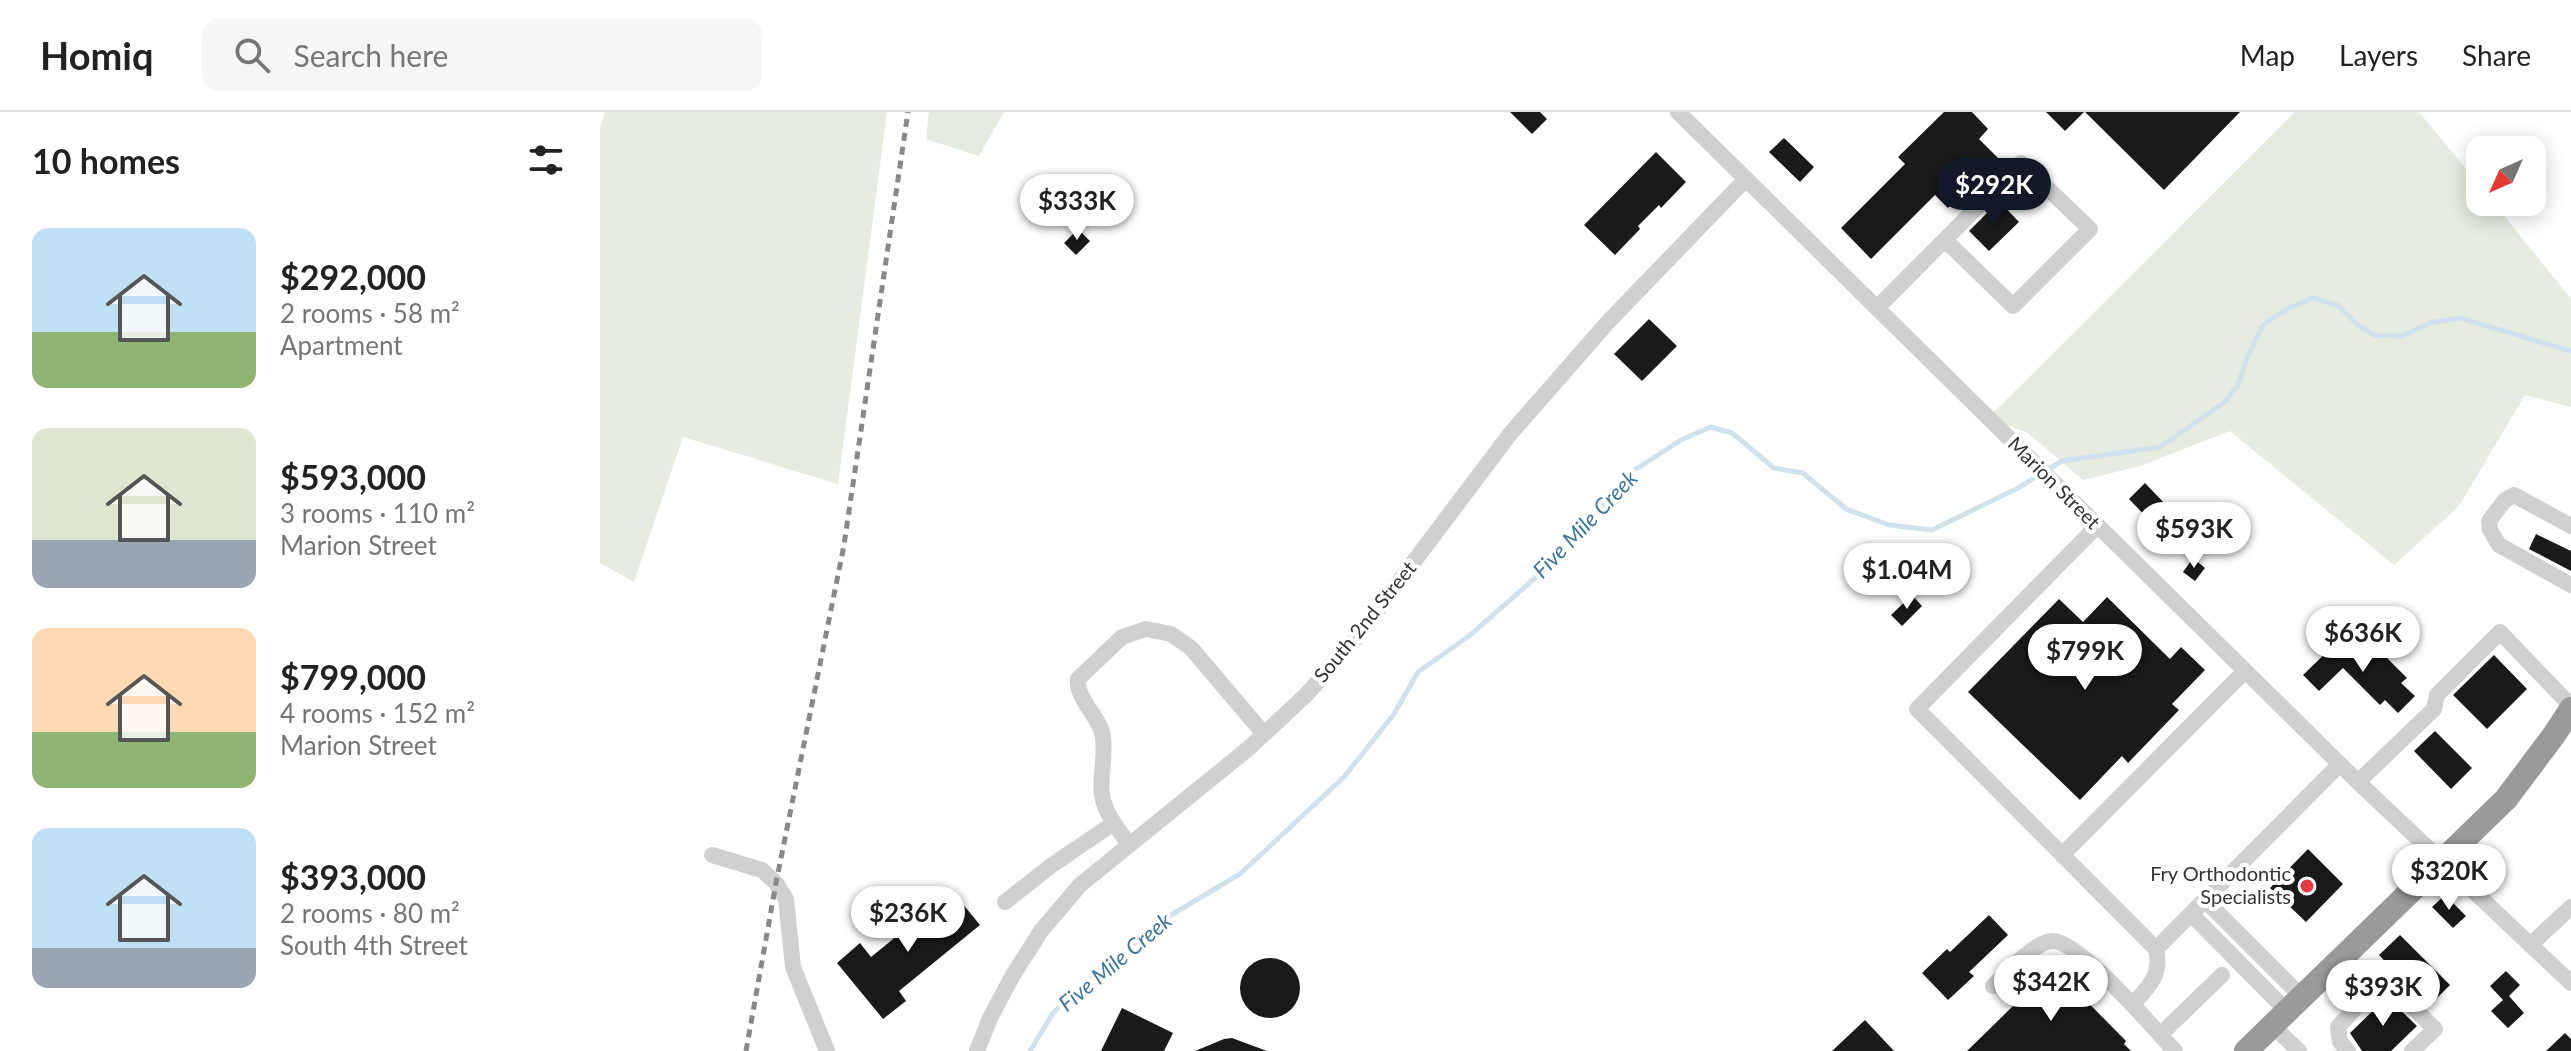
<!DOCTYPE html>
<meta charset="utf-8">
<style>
:root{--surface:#fff;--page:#f6f6f6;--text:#222;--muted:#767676;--line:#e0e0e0;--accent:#111827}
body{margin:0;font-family:Lato,sans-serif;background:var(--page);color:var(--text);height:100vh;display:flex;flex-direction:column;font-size:30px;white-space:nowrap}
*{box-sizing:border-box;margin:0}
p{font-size:26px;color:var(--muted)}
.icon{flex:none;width:44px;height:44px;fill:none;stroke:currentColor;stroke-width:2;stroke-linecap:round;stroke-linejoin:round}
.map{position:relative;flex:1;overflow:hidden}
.side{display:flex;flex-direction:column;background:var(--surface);width:600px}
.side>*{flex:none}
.needle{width:52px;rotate:225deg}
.fabs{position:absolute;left:1866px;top:24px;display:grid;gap:16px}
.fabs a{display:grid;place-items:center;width:80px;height:80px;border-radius:16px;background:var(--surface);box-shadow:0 4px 20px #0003;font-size:40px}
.price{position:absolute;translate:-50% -68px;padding:0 18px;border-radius:28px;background:#fff;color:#222;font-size:26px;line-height:52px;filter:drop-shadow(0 2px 4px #0008)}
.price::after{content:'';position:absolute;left:50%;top:48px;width:24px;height:18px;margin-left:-12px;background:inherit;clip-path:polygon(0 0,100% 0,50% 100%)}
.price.selected{background:var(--accent);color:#fff}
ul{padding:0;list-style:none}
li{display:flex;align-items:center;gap:24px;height:200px;padding:0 32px}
li span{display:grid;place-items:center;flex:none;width:224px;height:160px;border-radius:16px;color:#555}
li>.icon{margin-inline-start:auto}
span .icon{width:96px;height:96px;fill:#fffc;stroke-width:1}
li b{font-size:34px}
h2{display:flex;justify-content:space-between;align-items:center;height:96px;padding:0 32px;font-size:34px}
header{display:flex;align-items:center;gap:48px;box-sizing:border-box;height:112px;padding:0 40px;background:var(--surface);border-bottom:2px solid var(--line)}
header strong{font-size:38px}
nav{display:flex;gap:44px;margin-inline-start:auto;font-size:28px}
.search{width:560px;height:72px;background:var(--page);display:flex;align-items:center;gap:20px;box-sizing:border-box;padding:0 28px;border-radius:16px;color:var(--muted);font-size:30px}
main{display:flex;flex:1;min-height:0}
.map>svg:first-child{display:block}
.green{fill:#e6ecdf}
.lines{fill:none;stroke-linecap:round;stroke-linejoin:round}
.stream{stroke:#cfe2ee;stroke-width:5}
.building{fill:#1a1a1a}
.minor{stroke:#d0d0d0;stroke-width:16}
.highway{stroke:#9a9a9a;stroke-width:24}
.rail{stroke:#888;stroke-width:5;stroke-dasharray:8 6;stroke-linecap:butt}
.poi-dot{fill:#e63946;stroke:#fff;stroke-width:3}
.labels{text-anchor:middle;stroke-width:8;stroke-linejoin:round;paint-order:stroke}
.street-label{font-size:20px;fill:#333;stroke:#fff}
.poi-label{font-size:20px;fill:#333;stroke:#fff;text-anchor:end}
.water-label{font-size:22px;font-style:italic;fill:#3f7597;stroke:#fff}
</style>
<header>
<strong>Homiq</strong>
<div class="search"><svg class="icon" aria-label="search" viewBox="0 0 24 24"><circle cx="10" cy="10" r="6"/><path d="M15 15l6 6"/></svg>Search here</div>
<nav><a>Map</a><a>Layers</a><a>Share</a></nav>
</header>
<main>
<section class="side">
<h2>10 homes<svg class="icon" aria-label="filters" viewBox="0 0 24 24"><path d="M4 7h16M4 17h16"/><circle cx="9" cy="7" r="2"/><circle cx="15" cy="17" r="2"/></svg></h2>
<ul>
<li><span style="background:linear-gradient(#bfe0f5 65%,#8fb573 0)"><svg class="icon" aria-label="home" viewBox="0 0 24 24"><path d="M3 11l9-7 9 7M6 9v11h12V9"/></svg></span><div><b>$292,000</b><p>2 rooms · 58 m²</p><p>Apartment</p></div></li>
<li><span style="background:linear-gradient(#dfe7d0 70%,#9aa5b1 0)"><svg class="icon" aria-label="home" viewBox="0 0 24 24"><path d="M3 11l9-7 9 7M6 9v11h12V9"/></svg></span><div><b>$593,000</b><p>3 rooms · 110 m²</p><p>Marion Street</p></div></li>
<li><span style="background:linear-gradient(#ffd9b3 65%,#8fb573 0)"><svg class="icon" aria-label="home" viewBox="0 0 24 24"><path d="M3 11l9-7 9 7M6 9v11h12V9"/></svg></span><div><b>$799,000</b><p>4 rooms · 152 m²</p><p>Marion Street</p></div></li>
<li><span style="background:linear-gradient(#bfe0f5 75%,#9aa5b1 0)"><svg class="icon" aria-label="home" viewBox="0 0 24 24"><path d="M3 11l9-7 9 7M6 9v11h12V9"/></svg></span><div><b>$393,000</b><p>2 rooms · 80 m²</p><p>South 4th Street</p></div></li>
</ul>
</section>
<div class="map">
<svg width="1971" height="939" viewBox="0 0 1971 939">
<rect width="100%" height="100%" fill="#fff"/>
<path class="green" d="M5 0H287L238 372 83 325 34 470 0 451V16Z
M329 0H404L379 44 326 27Z
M1695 0H1819L1880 74V90H1893L1971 187V295L1925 283 1859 394 1794 453 1630 319 1540 354 1483 368 1428 321 1388 306Z"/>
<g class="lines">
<path class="stream" d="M430 939 453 901 490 867 566 806 640 762 744 665 794 602 818 560 869 524 942 460 1033 359 1081 328 1111 315 1132 321 1174 356 1203 361 1246 397 1289 413 1332 418 1418 376 1462 349 1560 335 1625 290 1638 273 1647 246 1663 213 1687 197 1713 186 1739 194 1759 214 1774 223 1801 224 1830 211 1860 206 1971 239"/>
</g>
<path class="building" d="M910 0H940L947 7 932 22Z
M1344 0H1372L1388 17 1379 27 1399 47 1348 96 1335 83 1271 147 1241 116 1305 52 1298 45Z
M1446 0H1484L1465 19Z
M1485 0H1640L1564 78Z
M1184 26 1214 55 1200 70 1169 40Z
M1056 40 1086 70 1061 96 1059 93 1038 114 1040 117 1015 143 984 113Z
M1399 89 1419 110 1389 139 1369 119Z
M478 117 490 129 476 143 464 131Z
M1049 207 1077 234 1042 269 1014 242Z
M1545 371 1568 395 1552 411 1529 387Z
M1936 422 1971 439V459L1929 437Z
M1593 446 1605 456 1595 469 1583 460Z
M1312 483 1322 494 1302 514 1291 503Z
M1507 485 1570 547 1581 535 1605 558 1572 592 1579 598 1528 651 1522 644 1480 688 1368 580 1459 487 1483 510Z
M1739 528 1758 547 1773 532 1807 566 1801 571 1815 584 1798 601 1785 588 1780 593 1743 556 1719 579 1703 563Z
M1894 543 1927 577 1887 617 1853 583Z
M1835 619 1872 656 1851 677 1814 639Z
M1708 737 1743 772 1706 810 1670 776Z
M352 779 380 813 299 879 306 889 283 907 237 851 260 831 271 845Z
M1845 783 1866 804 1853 816 1832 795Z
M1389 803 1408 823 1369 860 1374 864 1348 888 1322 861 1347 837 1350 840Z
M1800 823 1850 873 1828 895 1779 843Z
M640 876a30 30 0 1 1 60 0a30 30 0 1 1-60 0Z
M1453 855 1526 929 1524 932 1531 939H1367Z
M1906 859 1920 873 1909 884 1924 901 1908 916 1891 899 1903 888 1890 874Z
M1787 885 1817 914 1791 939H1762L1750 921Z
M522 896 573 921 564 939H501Z
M1265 908 1294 939H1232Z
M1965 921 1971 927V939H1946Z
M632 926 667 939H595L624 927Z"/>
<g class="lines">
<path class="minor" d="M1078 0 1758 670 1971 871
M1277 196 1421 51 1490 117 1413 194 1345 128
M1497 414 1317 597 1556 837 1740 652
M1971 414 1914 383 1905 388 1889 409 1890 418 1899 433 1971 473
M1758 670 1834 597 1837 583 1900 520 1971 594
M514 711C491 678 507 660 503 625 500 604 476 588 478 567L522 525 546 517 571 522 591 536 664 622
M112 743 162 758 176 771 186 787 193 855 227 939
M1462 743 1645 559
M1605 788 1702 885
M405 790 452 753 514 711 529 733
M1591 802 1687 899
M1930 833 1971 795
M1744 844 1774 876 1790 873 1835 917 1812 939
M1393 874C1406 862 1434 830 1452 829 1478 827 1555 918 1575 939
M1532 893C1549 875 1562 863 1556 837
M1672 913 1699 939
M1560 923 1622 863
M377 939 390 906 413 863 441 819 480 773 649 636 707 582 757 525 910 322 1008 210 1146 67
M1748 939 1740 930 1738 915 1774 876"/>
<path class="highway" d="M1646 939 1906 687 1954 623 1971 597"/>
<path class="rail" d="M146 939 176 771 244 433 308 0"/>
</g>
<circle class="poi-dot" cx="1707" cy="774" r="8"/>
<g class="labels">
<g class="street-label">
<text transform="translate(1454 371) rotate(45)" y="7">Marion Street</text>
<text transform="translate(765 510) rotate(-51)" y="7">South 2nd Street</text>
</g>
<g class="poi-label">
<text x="1691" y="769">Fry Orthodontic<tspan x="1691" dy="23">Specialists</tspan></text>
</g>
<g class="water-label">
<text transform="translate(985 412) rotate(-46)" y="8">Five Mile Creek</text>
<text transform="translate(515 850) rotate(-40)" y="8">Five Mile Creek</text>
</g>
</g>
</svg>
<div class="fabs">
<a><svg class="needle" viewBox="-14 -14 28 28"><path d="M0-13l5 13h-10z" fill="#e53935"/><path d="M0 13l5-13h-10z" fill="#767676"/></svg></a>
</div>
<b class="price selected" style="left:1394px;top:114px">$292K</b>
<b class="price" style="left:477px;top:130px">$333K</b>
<b class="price" style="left:1594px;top:458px">$593K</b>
<b class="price" style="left:1307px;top:499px">$1.04M</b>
<b class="price" style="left:1763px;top:562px">$636K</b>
<b class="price" style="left:1485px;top:580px">$799K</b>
<b class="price" style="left:1849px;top:800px">$320K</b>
<b class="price" style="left:308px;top:842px">$236K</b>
<b class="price" style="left:1451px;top:911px">$342K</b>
<b class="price" style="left:1783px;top:916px">$393K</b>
</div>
</main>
